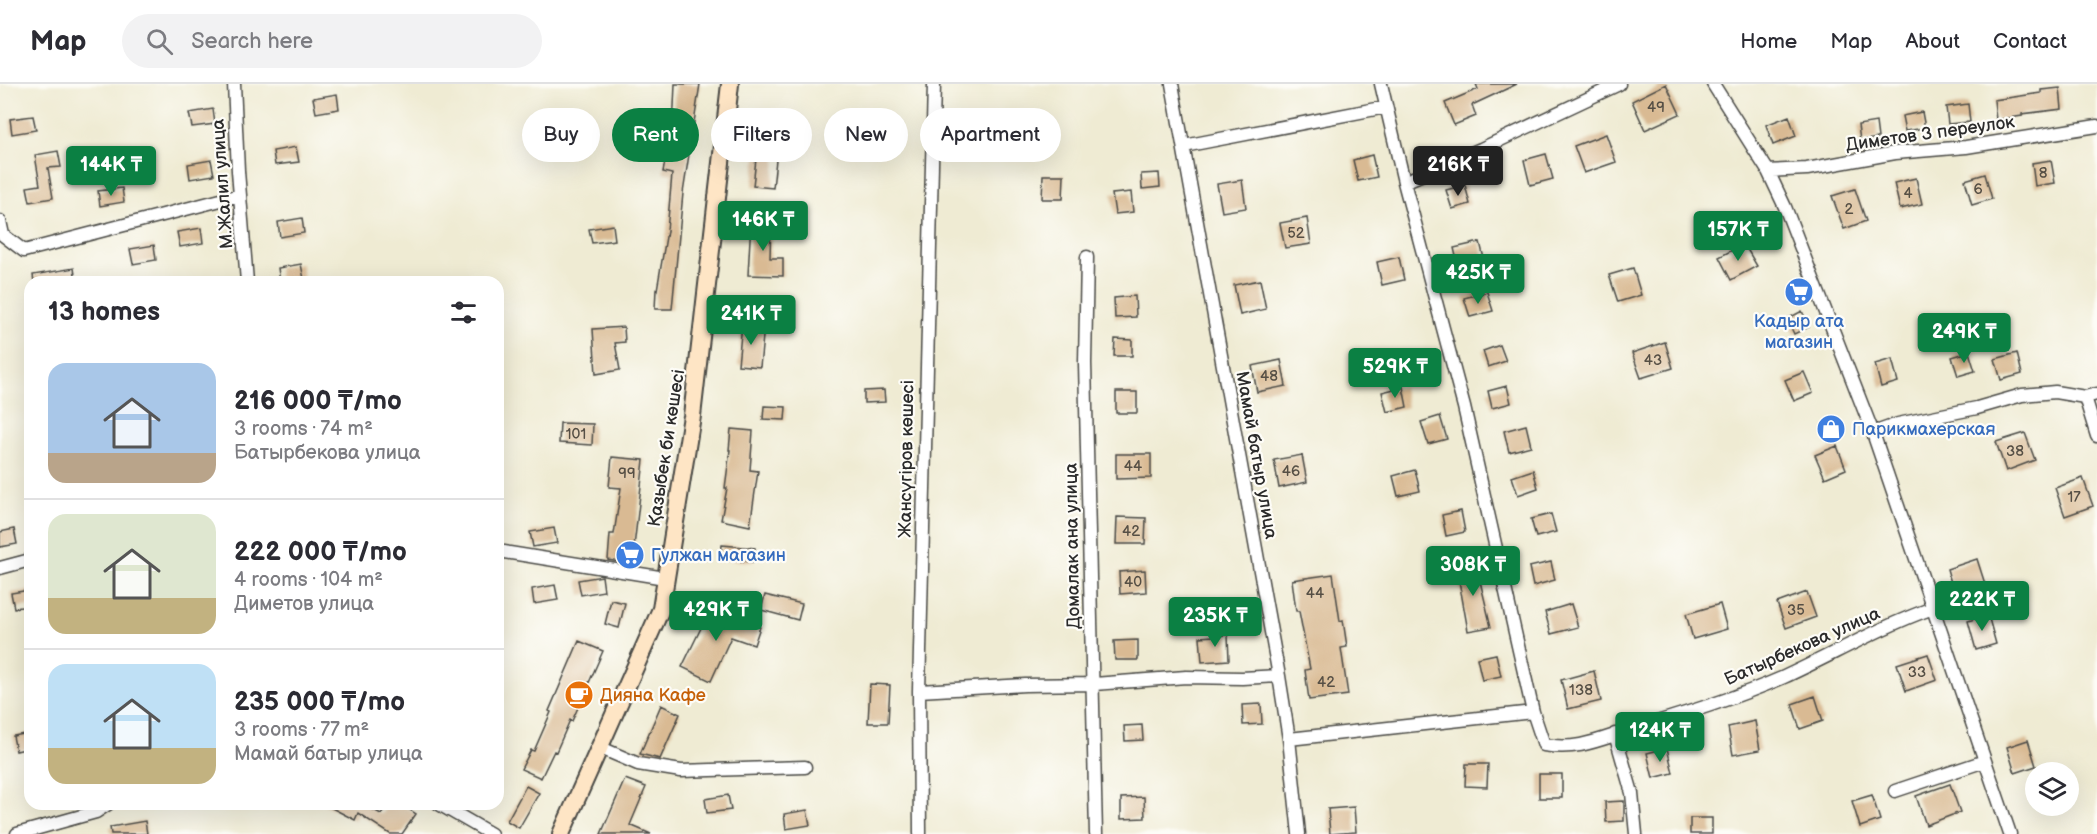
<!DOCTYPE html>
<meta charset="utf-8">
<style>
:root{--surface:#fff;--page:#f2f2f3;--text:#2b2b33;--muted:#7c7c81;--line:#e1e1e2;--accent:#0b8043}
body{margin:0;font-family:"Balsamiq Sans",sans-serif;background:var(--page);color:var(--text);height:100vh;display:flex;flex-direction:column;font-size:22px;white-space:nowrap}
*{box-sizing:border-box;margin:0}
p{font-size:20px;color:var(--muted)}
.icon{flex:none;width:33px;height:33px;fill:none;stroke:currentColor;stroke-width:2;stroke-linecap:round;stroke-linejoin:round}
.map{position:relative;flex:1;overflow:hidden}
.sheet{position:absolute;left:24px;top:192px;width:480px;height:534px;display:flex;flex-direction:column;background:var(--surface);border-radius:18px;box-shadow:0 6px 24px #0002}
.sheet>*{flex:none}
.top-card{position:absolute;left:522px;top:24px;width:570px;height:54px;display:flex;gap:12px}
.buttons{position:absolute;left:2025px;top:678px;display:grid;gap:12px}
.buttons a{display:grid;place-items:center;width:54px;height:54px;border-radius:50%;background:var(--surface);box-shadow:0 6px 24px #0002;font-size:30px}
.price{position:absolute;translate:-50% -51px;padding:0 14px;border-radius:6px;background:var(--accent);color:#fff;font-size:20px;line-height:39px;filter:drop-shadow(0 2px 3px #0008)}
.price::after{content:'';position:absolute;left:50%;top:36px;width:18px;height:14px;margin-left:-9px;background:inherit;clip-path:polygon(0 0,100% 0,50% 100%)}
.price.active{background:#222;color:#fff}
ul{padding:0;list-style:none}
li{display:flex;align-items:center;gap:18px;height:150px;padding:0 24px}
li+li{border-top:2px solid var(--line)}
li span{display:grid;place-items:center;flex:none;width:168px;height:120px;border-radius:18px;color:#555}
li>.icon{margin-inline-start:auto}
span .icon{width:72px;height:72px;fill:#fffc;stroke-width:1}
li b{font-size:26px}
h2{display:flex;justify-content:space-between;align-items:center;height:72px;padding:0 24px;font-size:26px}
.chip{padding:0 21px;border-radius:27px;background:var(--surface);box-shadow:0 6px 24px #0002;font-size:21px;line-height:54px}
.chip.active{background:var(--accent);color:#fff}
header{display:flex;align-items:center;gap:36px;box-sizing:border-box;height:84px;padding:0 30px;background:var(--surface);border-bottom:2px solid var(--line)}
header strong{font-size:28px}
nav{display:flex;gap:33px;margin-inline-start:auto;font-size:21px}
.search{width:420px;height:54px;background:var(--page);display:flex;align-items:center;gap:15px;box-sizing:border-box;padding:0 21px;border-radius:33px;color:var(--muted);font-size:22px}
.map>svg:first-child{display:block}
.building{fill:#d9ba93}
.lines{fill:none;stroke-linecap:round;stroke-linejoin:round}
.minor-casing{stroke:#484844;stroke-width:15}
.secondary-casing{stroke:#484844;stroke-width:20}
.minor{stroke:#fff;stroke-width:12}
.secondary{stroke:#fee5c5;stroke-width:16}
.labels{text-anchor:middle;stroke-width:4.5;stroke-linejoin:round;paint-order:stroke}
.number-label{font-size:15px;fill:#564f45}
.street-label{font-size:18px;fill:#2b2b2b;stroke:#fdfcf7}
.shop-label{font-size:18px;fill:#366cbe;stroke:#fdfcf7;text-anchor:start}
.food-label{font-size:18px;fill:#c56008;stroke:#fdfcf7;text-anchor:start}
</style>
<header>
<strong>Map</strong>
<div class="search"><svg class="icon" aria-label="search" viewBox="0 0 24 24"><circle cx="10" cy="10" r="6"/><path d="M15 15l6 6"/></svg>Search here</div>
<nav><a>Home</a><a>Map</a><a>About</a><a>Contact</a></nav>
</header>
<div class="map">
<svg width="2097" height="750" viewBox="0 0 2097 750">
<rect width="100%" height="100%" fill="#fdfcf7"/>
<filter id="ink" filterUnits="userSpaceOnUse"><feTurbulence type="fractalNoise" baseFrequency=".0167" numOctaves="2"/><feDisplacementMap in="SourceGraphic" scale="12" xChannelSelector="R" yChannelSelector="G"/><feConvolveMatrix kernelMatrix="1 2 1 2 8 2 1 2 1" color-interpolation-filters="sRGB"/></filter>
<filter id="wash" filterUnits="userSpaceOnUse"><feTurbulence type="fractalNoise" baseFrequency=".008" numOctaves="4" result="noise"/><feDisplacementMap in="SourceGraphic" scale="24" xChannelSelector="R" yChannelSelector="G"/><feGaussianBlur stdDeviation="1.35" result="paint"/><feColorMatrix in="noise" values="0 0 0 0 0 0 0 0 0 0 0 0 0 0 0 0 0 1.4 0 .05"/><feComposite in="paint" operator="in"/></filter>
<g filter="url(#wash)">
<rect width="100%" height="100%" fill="#efebd3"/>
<g id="blocks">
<path class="building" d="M675 0H700L683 109 672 225H655L656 205 657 206 667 147 672 90 663 88 667 67H672Z
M1476 0H1517L1472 21 1476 32 1454 41 1445 19 1478 5Z
M1666 0 1680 30 1645 46 1632 17Z
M2060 4 2062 25 2022 30V32L1996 36 1994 16 2041 9V6Z
M337 10 339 25 316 29 313 14Z
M1968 20 1970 38 1948 40 1946 23Z
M213 25 215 40 192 43 189 29Z
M1922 28 1925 44 1905 47 1902 32Z
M760 30H780V57H778L773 104 753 102 757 66 758 67Z
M33 32 36 46 12 50 10 35Z
M1789 32 1796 52 1773 61 1766 41Z
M1876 38 1878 54 1860 57 1858 41Z
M1606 50 1616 78 1584 89 1574 62Z
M296 63 299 78 275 81 273 67Z
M58 67 61 83 48 84 53 114 30 118 27 103 40 101 35 71Z
M1546 70 1553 95 1530 101 1524 76Z
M1372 71 1377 93 1358 97 1353 76Z
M211 76 214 91 190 95 188 80Z
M2051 76 2055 99 2035 102 2032 79Z
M1159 89 1160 103 1142 105 1141 90Z
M1985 90 1992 115 1972 121 1965 96Z
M1043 91H1064L1063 115H1042Z
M1916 94 1922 120 1900 125 1894 99Z
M1242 96 1246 124 1222 128 1217 100Z
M1465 101 1470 120 1452 125 1446 106Z
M122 104 124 118 100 122 98 107Z
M1855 105 1866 137 1844 145 1832 112Z
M1131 108 1133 128 1115 130 1112 110Z
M302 134 304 149 280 153 278 138Z
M1307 134 1311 160 1285 164 1280 139Z
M751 137H771L770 174H783V192L748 191Z
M613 141 615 156 592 159 589 145Z
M201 144 203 159 180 163 177 148Z
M1480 158 1486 183 1460 189 1454 164Z
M1744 160 1757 182 1731 196 1719 173Z
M154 161 156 176 133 180 130 165Z
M1399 173 1404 196 1382 201 1377 178Z
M301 180 304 195 280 198 278 184Z
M74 184 76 198H34L33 191Z
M1633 184 1641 211 1618 218 1609 191Z
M1260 196 1266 225 1240 231 1234 201Z
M1487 208 1493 227 1470 233 1464 214Z
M1135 212 1136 233 1115 234 1114 214Z
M1802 227 1809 243 1794 250 1787 235Z
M742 240 764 242 760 283 738 281Z
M624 243 625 258 615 259 620 286 596 290 593 245Z
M1115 255 1132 256V272H1114Z
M1665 258 1673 284 1641 294 1632 269Z
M1500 261 1506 277 1488 283 1483 267Z
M1969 268 1975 287 1958 292 1952 273Z
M2017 269 2022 290 2001 296 1995 275Z
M1892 275 1898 298 1881 303 1875 280Z
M1281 276 1286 302 1257 308 1252 282Z
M1804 288 1813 309 1794 317 1785 296Z
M1507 302 1511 319 1492 324 1488 307Z
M1403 303 1407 323 1387 328 1382 308Z
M884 306 885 318 864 319V307Z
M1116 308H1137V329H1116Z
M764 322 786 323 785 336 763 335Z
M1440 332 1447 355 1428 360 1421 338Z
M560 339 593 340 592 361 559 359Z
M1526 341 1531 362 1509 368 1504 347Z
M731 345 753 347 750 386 758 387 750 442 721 436 727 404H725L730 366H729Z
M2025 349 2035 376 2006 387 1996 358Z
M1837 362 1846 385 1825 394 1815 371Z
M1116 370H1151V394L1116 395Z
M1302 371 1307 398 1279 404 1274 376Z
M612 373 644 376 632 480 608 476 610 450H614L621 404 609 403Z
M1415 386 1420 407 1398 412 1393 392Z
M1533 386 1538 404 1518 411 1512 393Z
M2083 394 2093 422 2065 432 2055 404Z
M1461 427 1465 448 1446 452 1442 431Z
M1551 430 1556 448 1536 453 1531 435Z
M1117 433 1146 434 1145 460H1116Z
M554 444 557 459 533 463 530 448Z
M14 445 17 460 0 463V448Z
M722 461 755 464 753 478 720 475Z
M1977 475 1985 500 1954 509 1947 485Z
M1475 476 1491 543 1468 547 1456 480Z
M1551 478 1555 496 1533 502 1529 483Z
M1145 486 1146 508 1120 510 1119 488Z
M1333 490 1340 537 1343 536 1347 563 1341 564 1348 611 1309 616 1305 586 1310 585 1299 527H1296L1292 496Z
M602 492 604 507 581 511 578 496Z
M555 501 558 516 534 520 532 505Z
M30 506V522L14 524 11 509Z
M1807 508 1816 533 1786 544 1777 519Z
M765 511 802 520 798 536 761 526Z
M611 516 625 519 619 544 605 540Z
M1571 520 1578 543 1551 550 1545 528Z
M1720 520 1727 545 1693 555 1686 530Z
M704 525 760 543 754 561 731 553 711 597 682 583 701 544 698 543Z
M1988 531 1996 560 1976 566 1968 537Z
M1228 551 1229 576 1202 578 1200 553Z
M1138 556V576H1115L1114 557Z
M579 557 603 567 572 637 570 636 556 668 554 667 541 694 521 685 531 666 534 667 551 628 549 627Z
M1496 570 1501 592 1482 596 1477 574Z
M1928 570 1937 596 1906 607 1897 580Z
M1594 587 1601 617 1568 625 1561 596Z
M870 600 890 601 888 639H868Z
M1815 612 1823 637 1800 645 1792 620Z
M1261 620 1262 640 1243 641 1242 621Z
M661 621 680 630 660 675 640 670Z
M1755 637 1760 666 1733 671 1728 643Z
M1142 641 1143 656 1125 657 1124 642Z
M30 649V664L16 667 13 652Z
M2028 656 2036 682 2015 689 2007 663Z
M1667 664 1673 689 1653 694 1647 669Z
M1466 680H1488L1487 703 1465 702Z
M1539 690H1562V714H1539Z
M625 695 646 703 630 741 651 750H601Z
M1950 700 1960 728 1926 741 1916 712Z
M526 702 539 709 519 744 507 737Z
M728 711 731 726 707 729 705 715Z
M1872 711 1880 736 1860 743 1852 717Z
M1144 713 1145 734 1121 735V714Z
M1624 717V737L1606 738 1605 718Z
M324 720H363L381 730 388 720H401L416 730 402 750H390L358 729 355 736Z
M1354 723 1356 748 1330 750 1328 725Z
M807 726 810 741 786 745 784 730Z
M1690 734H1712V750H1690Z
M145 737 147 750H111L110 743Z"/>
</g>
</g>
<g filter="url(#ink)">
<use href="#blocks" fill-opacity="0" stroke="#484844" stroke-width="1.5"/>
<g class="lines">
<g class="minor-casing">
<path id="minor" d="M234 0 238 87 247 198
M1172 0 1279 592 1289 655 1299 750
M1381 0 1404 98 1464 323 1533 628
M1713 0 1768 87 1785 123 1873 349 2010 750
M1184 62 1386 23
M1768 87 1807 85 1895 69 1966 63 2097 42
M1404 98 1481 65 1619 0
M0 137 3 151 24 167 240 111
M1087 173 1085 279 1096 750
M2085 313 2097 352
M1873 349 1898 340 1977 324 2022 311 2055 308 2085 313 2097 310
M498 467 665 494
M0 484 30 476
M919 607 1025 601 1094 600 1186 593 1242 594 1279 592
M1615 650 1632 709 1636 750
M1289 655 1533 628 1544 661C1581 667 1602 654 1637 644 1687 629 1736 614 1784 593 1834 570 1882 542 1933 524
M601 664 638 680 681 687 805 683
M1895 707 1985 677
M439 720 491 750
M17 750 96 728 108 720
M920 750 919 607 934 0"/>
</g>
<g class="secondary-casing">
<path id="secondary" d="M561 750 661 525 692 332 730 0"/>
</g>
<use href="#minor" class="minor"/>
<use href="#secondary" class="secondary"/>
</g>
</g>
<defs>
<g id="supermarket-disc" transform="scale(1.5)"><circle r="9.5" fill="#3f7fe0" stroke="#fdfcf7"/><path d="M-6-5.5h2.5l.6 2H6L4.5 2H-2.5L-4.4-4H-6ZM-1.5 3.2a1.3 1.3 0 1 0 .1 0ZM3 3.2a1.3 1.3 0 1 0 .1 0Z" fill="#fff"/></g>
<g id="shop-disc" transform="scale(1.5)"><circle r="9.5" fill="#3f7fe0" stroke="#fdfcf7"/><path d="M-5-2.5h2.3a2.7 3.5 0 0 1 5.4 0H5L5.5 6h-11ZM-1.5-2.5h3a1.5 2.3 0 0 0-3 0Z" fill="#fff"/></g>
<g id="cafe-disc" transform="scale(1.5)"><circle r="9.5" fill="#e8710a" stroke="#fdfcf7"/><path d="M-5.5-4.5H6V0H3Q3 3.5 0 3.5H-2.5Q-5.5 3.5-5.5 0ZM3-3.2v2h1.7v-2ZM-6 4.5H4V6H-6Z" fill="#fff"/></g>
</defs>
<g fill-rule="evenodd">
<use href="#supermarket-disc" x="1799" y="208"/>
<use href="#shop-disc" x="1831" y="345"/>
<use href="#supermarket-disc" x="630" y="471"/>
<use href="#cafe-disc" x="579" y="611"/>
</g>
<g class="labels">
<g class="number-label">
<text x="1656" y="28">49</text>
<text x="2043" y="94">8</text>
<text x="1978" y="110">6</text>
<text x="1908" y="114">4</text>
<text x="1849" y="130">2</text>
<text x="1296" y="154">52</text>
<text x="1653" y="281">43</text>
<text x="1269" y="297">48</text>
<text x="576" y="355">101</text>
<text x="2015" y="372">38</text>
<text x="1133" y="387">44</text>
<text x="1291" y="392">46</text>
<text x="627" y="394">99</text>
<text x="2074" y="418">17</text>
<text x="1131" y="452">42</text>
<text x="1133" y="503">40</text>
<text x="1315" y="514">44</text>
<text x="1796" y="531">35</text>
<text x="1917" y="593">33</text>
<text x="1326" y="603">42</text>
<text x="1581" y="611">138</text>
</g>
<g class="street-label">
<text transform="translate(1930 49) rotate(-8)" y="6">Диметов 3 переулок</text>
<text transform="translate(222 100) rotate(-94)" y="6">М.Жалил улица</text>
<text transform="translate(666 364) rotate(-81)" y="6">Қазыбек би көшесі</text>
<text transform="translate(1257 371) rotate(80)" y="6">Мамай батыр улица</text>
<text transform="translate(906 375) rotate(-89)" y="6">Жансүгіров көшесі</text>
<text transform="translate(1072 462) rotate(-91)" y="6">Домалак ана улица</text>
<text transform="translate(1802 562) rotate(-24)" y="6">Батырбекова улица</text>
</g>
<g class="shop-label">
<text x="1799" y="243" text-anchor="middle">Кадыр ата<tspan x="1799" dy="21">магазин</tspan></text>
<text x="1852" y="351">Парикмахерская</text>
<text x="651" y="477">Гулжан магазин</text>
</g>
<g class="food-label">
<text x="600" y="617">Дияна Кафе</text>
</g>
</g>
</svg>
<div class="buttons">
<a><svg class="icon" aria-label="layers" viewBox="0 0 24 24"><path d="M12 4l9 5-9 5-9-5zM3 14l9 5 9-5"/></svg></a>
</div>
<b class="price" style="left:111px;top:113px">144K ₸</b>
<b class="price active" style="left:1458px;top:113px">216K ₸</b>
<b class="price" style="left:763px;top:168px">146K ₸</b>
<b class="price" style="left:1738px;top:178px">157K ₸</b>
<b class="price" style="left:1478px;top:221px">425K ₸</b>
<b class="price" style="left:751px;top:262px">241K ₸</b>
<b class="price" style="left:1964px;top:280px">249K ₸</b>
<b class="price" style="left:1395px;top:315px">529K ₸</b>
<b class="price" style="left:1473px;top:513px">308K ₸</b>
<b class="price" style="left:1982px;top:548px">222K ₸</b>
<b class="price" style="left:716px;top:558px">429K ₸</b>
<b class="price" style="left:1215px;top:564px">235K ₸</b>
<b class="price" style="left:1660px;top:679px">124K ₸</b>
<div class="top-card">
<a class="chip">Buy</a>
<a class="chip active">Rent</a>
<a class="chip">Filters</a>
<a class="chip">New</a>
<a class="chip">Apartment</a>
</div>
<section class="sheet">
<h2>13 homes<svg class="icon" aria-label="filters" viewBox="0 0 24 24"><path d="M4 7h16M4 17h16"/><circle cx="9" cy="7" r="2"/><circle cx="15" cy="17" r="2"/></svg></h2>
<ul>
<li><span style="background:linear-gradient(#a9c7e8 75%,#b9a48a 0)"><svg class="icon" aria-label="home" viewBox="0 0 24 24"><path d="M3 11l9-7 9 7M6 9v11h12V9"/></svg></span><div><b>216 000 ₸/mo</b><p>3 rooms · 74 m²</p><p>Батырбекова улица</p></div></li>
<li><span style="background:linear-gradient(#dfe7d0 70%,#c2b280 0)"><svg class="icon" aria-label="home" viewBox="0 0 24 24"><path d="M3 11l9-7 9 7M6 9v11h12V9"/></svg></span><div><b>222 000 ₸/mo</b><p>4 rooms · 104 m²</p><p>Диметов улица</p></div></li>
<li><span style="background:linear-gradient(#bfe0f5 70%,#c2b280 0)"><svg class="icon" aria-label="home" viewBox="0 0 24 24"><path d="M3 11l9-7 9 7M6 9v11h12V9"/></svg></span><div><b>235 000 ₸/mo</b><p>3 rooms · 77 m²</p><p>Мамай батыр улица</p></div></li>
</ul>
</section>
</div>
